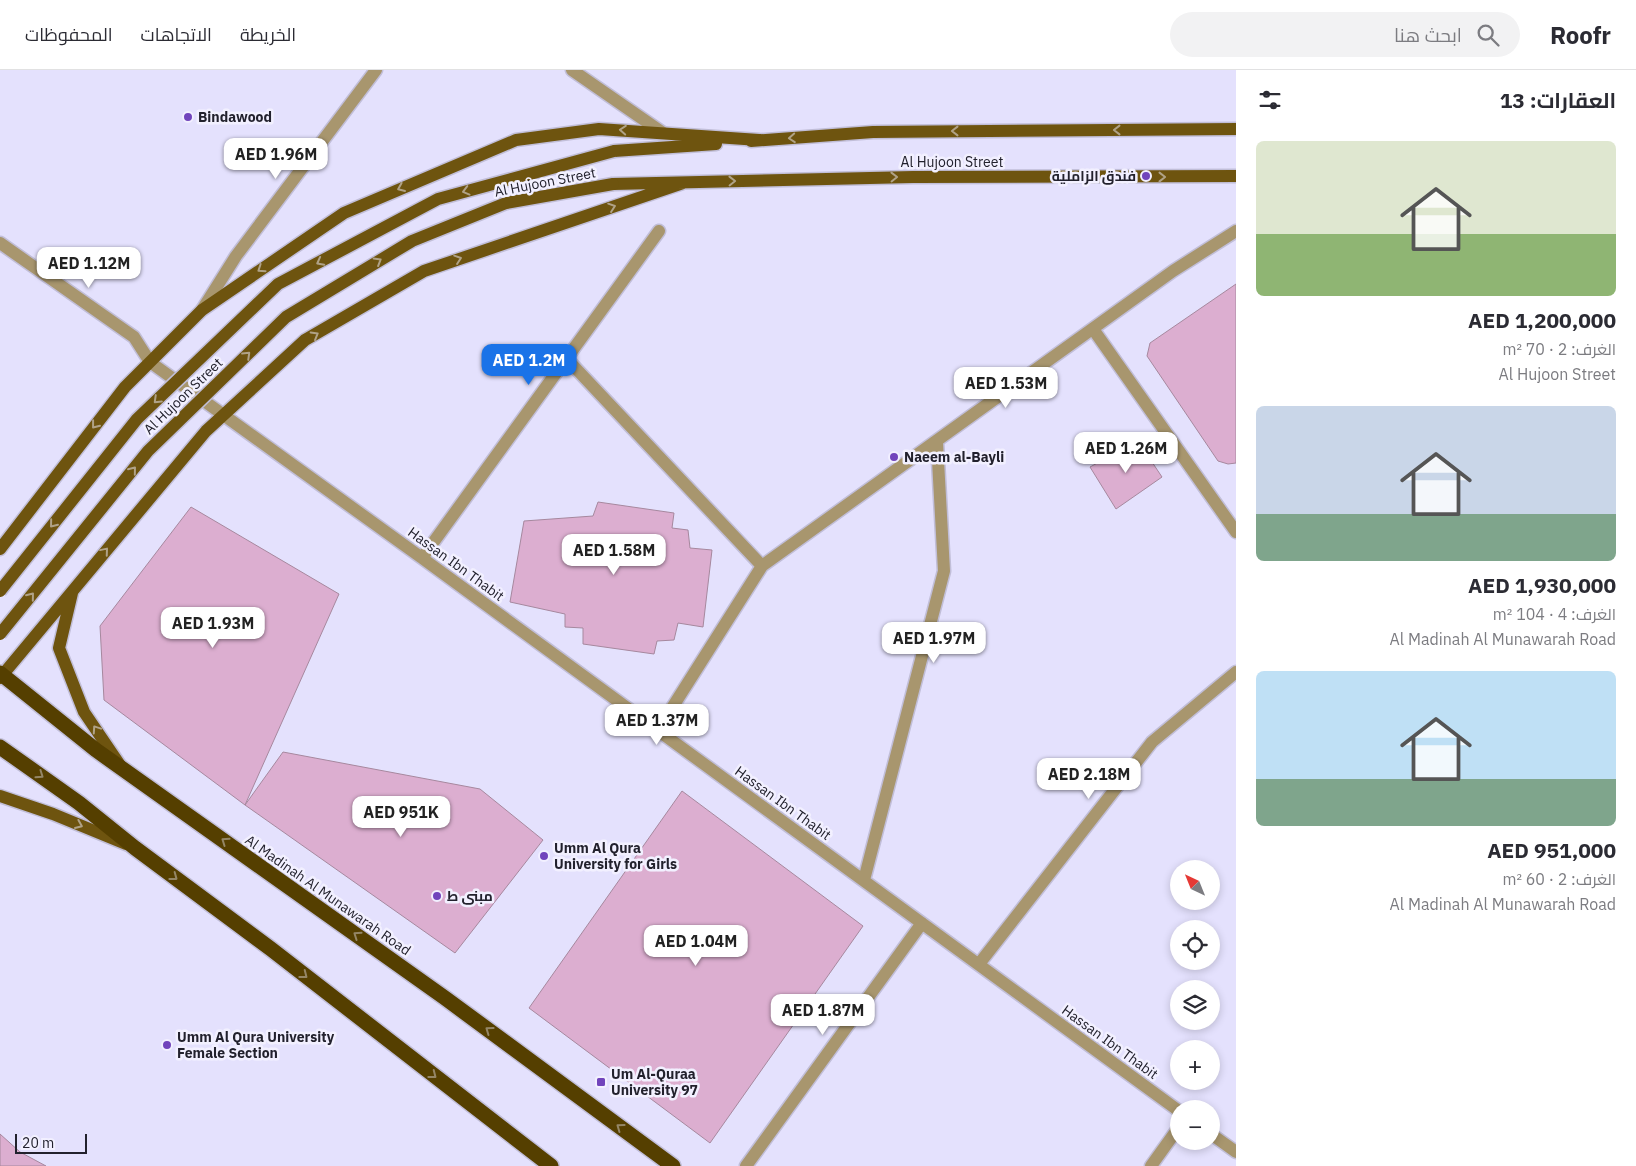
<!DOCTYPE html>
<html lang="ar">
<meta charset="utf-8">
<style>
:root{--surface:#fff;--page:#f2f2f3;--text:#2b2b33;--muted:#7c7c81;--line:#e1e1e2;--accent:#1a73e8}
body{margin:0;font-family:"IBM Plex Sans",Cairo,sans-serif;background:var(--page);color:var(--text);direction:rtl;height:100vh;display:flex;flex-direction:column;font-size:19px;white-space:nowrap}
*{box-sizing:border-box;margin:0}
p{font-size:16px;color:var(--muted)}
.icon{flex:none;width:28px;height:28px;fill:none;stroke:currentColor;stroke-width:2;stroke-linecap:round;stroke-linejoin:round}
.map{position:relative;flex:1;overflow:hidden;direction:ltr}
.side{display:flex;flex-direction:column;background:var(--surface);width:400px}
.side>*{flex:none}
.needle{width:32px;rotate:317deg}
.controls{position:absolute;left:1170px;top:790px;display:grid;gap:10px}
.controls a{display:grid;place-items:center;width:50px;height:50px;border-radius:50%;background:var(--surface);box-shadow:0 2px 8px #0003;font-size:25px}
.scale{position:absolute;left:15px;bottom:12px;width:72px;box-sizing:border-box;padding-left:5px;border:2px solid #22212d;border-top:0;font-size:14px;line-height:18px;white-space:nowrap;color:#22212d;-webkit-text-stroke:4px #f2f0ff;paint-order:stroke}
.price{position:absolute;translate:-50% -42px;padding:0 11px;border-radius:10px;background:#fff;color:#222;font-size:16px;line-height:32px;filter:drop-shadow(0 1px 2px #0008)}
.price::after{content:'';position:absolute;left:50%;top:30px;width:15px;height:11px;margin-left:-8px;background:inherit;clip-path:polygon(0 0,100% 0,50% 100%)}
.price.on{background:var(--accent);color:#fff}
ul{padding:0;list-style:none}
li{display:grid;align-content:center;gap:10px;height:265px;padding:0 20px}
li span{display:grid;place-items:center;height:155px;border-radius:8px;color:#555}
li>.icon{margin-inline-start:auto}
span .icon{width:90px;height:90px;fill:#fffc;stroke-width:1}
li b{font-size:21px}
h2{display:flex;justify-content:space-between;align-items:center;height:60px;padding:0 20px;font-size:21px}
header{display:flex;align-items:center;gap:30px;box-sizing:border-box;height:70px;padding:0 25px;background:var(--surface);border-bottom:1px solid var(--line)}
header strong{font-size:24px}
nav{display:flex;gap:28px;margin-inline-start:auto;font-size:18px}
.search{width:350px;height:45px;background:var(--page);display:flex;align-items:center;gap:12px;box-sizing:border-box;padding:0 18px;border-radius:28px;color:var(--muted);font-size:19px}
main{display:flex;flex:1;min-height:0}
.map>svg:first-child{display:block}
.building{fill:#dcaed0;stroke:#a6889e}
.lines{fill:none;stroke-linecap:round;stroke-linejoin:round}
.minor-casing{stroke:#c1bed8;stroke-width:15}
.major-casing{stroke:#c1bed8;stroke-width:15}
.highway-casing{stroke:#c1bed8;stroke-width:18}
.minor{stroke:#a8966e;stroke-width:12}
.major{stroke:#6e540f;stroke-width:12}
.highway{stroke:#553f00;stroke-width:15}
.major-bridge-casing{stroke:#c1bed8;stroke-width:15;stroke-linecap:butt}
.major-bridge{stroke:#6e540f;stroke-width:12}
.oneway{stroke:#b0a287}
.oneway2{stroke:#948666}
.poi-dot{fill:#7144bc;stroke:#f2f0ff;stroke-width:2}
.labels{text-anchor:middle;stroke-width:5;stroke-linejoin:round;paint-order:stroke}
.poi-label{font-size:14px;font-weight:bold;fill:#22212d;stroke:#f2f0ff;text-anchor:start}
.street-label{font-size:14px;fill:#22212d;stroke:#f2f0ff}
</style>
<header>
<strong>Roofr</strong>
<div class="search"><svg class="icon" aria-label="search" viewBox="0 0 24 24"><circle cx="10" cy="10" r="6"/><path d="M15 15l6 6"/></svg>ابحث هنا</div>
<nav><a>الخريطة</a><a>الاتجاهات</a><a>المحفوظات</a></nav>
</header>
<main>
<section class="side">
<h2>العقارات: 13<svg class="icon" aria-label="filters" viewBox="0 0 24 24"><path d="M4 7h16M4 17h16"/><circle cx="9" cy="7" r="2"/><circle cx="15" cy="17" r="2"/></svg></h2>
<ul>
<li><span style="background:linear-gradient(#dfe7d0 60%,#8fb573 0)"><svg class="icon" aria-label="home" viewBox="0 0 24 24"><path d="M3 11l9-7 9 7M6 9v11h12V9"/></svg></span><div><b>AED 1,200,000</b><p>الغرف: 2 · 70 m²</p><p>Al Hujoon Street</p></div></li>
<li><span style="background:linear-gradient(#c9d6e8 70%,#7fa58c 0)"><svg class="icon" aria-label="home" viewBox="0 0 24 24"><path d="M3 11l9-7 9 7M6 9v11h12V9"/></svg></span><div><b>AED 1,930,000</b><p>الغرف: 4 · 104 m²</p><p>Al Madinah Al Munawarah Road</p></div></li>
<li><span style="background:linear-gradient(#bfe0f5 70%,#7fa58c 0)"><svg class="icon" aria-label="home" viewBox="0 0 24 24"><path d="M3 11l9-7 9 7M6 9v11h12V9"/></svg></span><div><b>AED 951,000</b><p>الغرف: 2 · 60 m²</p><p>Al Madinah Al Munawarah Road</p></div></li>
</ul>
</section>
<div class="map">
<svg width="1236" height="1096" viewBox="0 0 1236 1096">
<rect width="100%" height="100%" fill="#e4e1fd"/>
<path class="building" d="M1236 214V393L1228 394 1218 391 1147 286 1150 273Z
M1138 371 1162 407 1116 439 1090 397Z
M598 432 674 443 672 458 688 460 690 478 712 480 703 557 678 553 674 570 657 571 654 584 583 574V558L565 557V544L510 532 524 451 593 446Z
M191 437 339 524 245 735 104 630 100 556Z
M283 682 480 719 543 770 455 883 245 735Z
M682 721 863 856 710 1073 529 938Z
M0 1064 20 1082 46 1096H0Z"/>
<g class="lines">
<g class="minor-casing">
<path id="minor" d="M572 0 663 63
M0 173 134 267 150 292 422 488 1179 1041
M202 240 236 186 376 0
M1093 259 1236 462
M566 288 762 496 658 660
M422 488 659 161
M762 496 1173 201 1236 161
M864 810 944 501 937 372
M979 894 1152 672 1236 602
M1211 1064 1236 1082
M746 1096 922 853
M1151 1096 1179 1057"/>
</g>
<g class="major-casing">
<path id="major" d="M751 71 873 62 1236 59
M614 81 716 74
M613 114 913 107 1236 106
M0 479 125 317 202 240 344 143 516 70 599 59 759 70
M72 523 59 578 84 642 120 695
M0 608 206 361 305 270 424 201 683 113
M0 726 53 744 126 774"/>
</g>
<g class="highway-casing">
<path id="highway" d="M0 603 96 680 445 928 673 1096
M0 677 79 733 135 778 271 879 551 1096"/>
</g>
<use href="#minor" class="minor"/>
<use href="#major" class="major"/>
<use href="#highway" class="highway"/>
<g class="major-bridge-casing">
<path id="major-bridge" d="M0 521 137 349 278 214 438 129 614 81
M0 564 148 381 286 247 412 171 506 133 613 114"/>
</g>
<use href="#major-bridge" class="major-bridge"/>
</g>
<defs><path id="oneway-chevron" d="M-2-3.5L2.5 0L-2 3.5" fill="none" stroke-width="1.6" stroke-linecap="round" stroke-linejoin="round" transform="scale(1.25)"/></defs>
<g class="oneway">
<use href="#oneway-chevron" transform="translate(623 60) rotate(-176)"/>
<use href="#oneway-chevron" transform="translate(1117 60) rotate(180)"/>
<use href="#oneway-chevron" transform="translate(955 61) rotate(180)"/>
<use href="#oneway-chevron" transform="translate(792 68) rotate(176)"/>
<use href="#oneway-chevron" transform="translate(894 107) rotate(-1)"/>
<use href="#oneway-chevron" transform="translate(1162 107)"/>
<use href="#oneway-chevron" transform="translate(732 111) rotate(-1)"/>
<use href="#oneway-chevron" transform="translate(401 118) rotate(157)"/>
<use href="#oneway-chevron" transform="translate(466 121) rotate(165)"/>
<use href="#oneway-chevron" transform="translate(612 137) rotate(-19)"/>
<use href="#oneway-chevron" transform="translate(458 189) rotate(-19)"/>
<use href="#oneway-chevron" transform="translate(378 191) rotate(-31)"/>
<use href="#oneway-chevron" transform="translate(320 192) rotate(152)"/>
<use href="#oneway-chevron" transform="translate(261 199) rotate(146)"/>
<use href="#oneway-chevron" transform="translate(315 265) rotate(-30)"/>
<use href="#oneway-chevron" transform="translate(247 285) rotate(-44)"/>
<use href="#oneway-chevron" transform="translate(157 330) rotate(136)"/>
<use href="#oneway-chevron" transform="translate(95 355) rotate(128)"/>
<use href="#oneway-chevron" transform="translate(133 400) rotate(-51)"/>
<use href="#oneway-chevron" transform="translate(53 454) rotate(129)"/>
<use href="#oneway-chevron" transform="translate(105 481) rotate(-50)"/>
<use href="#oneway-chevron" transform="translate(31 526) rotate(-51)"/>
<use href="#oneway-chevron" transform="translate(96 659) rotate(-124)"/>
<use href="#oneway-chevron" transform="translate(79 755) rotate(23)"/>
</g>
<g class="oneway2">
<use href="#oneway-chevron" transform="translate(40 705) rotate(35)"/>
<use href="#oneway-chevron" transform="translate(225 771) rotate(-145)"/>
<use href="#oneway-chevron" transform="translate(174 807) rotate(37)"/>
<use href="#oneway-chevron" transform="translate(357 865) rotate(-145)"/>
<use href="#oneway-chevron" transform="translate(304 905) rotate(38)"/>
<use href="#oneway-chevron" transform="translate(489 960) rotate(-144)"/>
<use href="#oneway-chevron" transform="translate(433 1005) rotate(38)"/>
<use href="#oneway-chevron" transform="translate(620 1057) rotate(-144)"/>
</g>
<g class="poi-dot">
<circle cx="188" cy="47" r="5"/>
<circle cx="1146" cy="106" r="5"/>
<circle cx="894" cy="387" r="5"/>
<circle cx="544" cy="786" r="5"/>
<circle cx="437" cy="826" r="5"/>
<circle cx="167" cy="975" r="5"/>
<rect x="596" y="1007" width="10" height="10" rx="2.5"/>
</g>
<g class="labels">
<g class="poi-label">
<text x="198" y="52">Bindawood</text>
<text x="1136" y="111" text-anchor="end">فندق الزاملية</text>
<text x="904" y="392">Naeem al-Bayli</text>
<text x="554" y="783">Umm Al Qura<tspan x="554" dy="16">University for Girls</tspan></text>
<text x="447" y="831">مبنى ط</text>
<text x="177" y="972">Umm Al Qura University<tspan x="177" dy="16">Female Section</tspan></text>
<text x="611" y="1009">Um Al-Quraa<tspan x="611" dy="16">University 97</tspan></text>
</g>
<g class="street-label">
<text x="952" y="97">Al Hujoon Street</text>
<text transform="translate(545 112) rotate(-11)" y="5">Al Hujoon Street</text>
<text transform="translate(183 326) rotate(-44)" y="5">Al Hujoon Street</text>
<text transform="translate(456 494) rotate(36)" y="5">Hassan Ibn Thabit</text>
<text transform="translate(783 733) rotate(36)" y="5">Hassan Ibn Thabit</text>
<text transform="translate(328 825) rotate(35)" y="5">Al Madinah Al Munawarah Road</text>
<text transform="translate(1110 972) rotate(36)" y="5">Hassan Ibn Thabit</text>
</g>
</g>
</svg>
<div class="controls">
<a><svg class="needle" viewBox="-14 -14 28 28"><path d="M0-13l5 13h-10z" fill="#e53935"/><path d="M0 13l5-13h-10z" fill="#7c7c81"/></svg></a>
<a><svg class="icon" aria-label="locate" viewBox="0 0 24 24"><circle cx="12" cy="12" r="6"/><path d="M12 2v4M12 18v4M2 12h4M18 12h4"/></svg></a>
<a><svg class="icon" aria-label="layers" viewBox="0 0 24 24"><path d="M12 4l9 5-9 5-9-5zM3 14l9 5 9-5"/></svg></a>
<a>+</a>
<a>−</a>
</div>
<div class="scale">20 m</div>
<b class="price" style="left:276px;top:110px">AED 1.96M</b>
<b class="price" style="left:89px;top:219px">AED 1.12M</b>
<b class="price on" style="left:529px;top:316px">AED 1.2M</b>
<b class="price" style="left:1006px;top:339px">AED 1.53M</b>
<b class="price" style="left:1126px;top:404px">AED 1.26M</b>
<b class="price" style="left:614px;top:506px">AED 1.58M</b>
<b class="price" style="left:213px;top:579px">AED 1.93M</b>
<b class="price" style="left:934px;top:594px">AED 1.97M</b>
<b class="price" style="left:657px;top:676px">AED 1.37M</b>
<b class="price" style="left:1089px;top:730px">AED 2.18M</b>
<b class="price" style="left:401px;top:768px">AED 951K</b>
<b class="price" style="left:696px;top:897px">AED 1.04M</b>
<b class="price" style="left:823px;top:966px">AED 1.87M</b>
</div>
</main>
